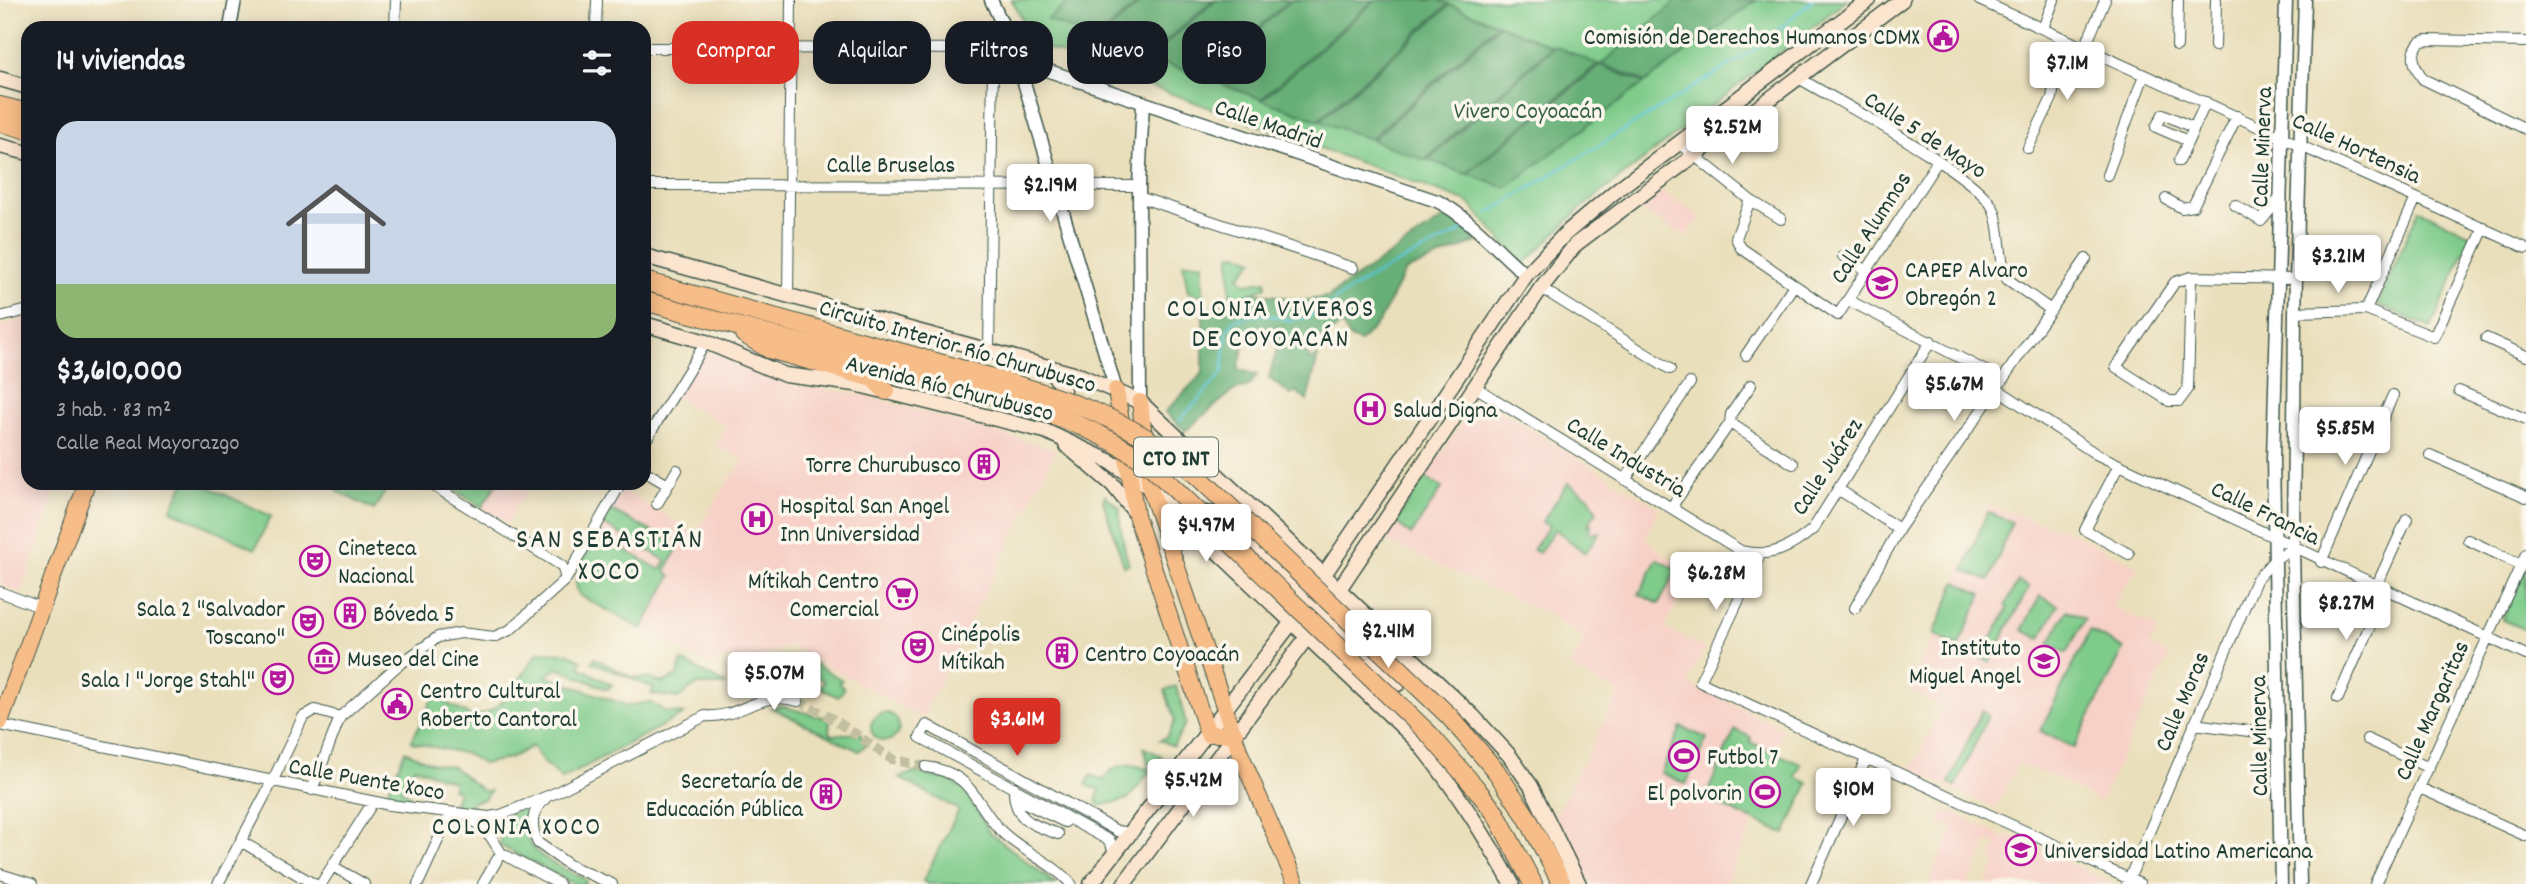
<!DOCTYPE html>
<html lang="es">
<meta charset="utf-8">
<style>
:root{--surface:#171b24;--page:#242831;--text:#f1f3f6;--muted:#9ea1a6;--accent:#d93025}
body{margin:0;font-family:Dekko,sans-serif;background:var(--page);color:var(--text);height:100vh;display:flex;flex-direction:column;font-size:26px;white-space:nowrap}
*{box-sizing:border-box;margin:0}
p{font-size:23px;color:var(--muted)}
.icon{flex:none;width:38px;height:38px;fill:none;stroke:currentColor;stroke-width:2;stroke-linecap:round;stroke-linejoin:round}
.map{position:relative;flex:1;overflow:hidden}
.panel{position:absolute;left:21px;top:21px;width:630px;height:469px;display:flex;flex-direction:column;background:var(--surface);border-radius:21px;box-shadow:0 4px 18px #0003}
.panel>*{flex:none}
.hud{position:absolute;left:672px;top:21px;width:665px;height:63px;display:flex;gap:14px}
.price{position:absolute;translate:-50% -60px;padding:0 16px;border-radius:7px;background:#fff;color:#222;font-size:23px;line-height:46px;filter:drop-shadow(0 2px 4px #0008)}
.price::after{content:'';position:absolute;left:50%;top:42px;width:21px;height:16px;margin-left:-10px;background:inherit;clip-path:polygon(0 0,100% 0,50% 100%)}
.price.selected{background:var(--accent);color:#fff}
ul{padding:0;list-style:none}
li{display:grid;align-content:center;gap:14px;height:371px;padding:0 35px}
li span{display:grid;place-items:center;height:217px;border-radius:21px;color:#555}
li>.icon{margin-inline-start:auto}
span .icon{width:126px;height:126px;fill:#fffc;stroke-width:1}
li b{font-size:30px}
h2{display:flex;justify-content:space-between;align-items:center;height:84px;padding:0 35px;font-size:30px}
.tag{padding:0 24px;border-radius:21px;background:var(--surface);box-shadow:0 4px 18px #0003;font-size:24px;line-height:63px}
.tag.selected{background:var(--accent);color:#fff}
.map>svg:first-child{display:block}
.built{fill:#f7d1c8}
.green{fill:#7ecb8a;stroke:#4e845f;stroke-width:2}
.forest{fill:#66af76;stroke:#427655;stroke-width:2}
.lines{fill:none;stroke-linecap:round;stroke-linejoin:round}
.stream{stroke:#5ac5d6;stroke-width:2.5}
.minor-tunnel{stroke:#c1bfa0;stroke-width:10;stroke-dasharray:10 5;stroke-linecap:butt}
.minor-casing{stroke:#3d5548;stroke-width:12}
.tertiary-casing{stroke:#3d5548;stroke-width:15}
.secondary-casing{stroke:#3d5548;stroke-width:17}
.primary-casing{stroke:#3d5548;stroke-width:18}
.motorway-casing{stroke:#3d5548;stroke-width:20}
.minor{stroke:#fff;stroke-width:10}
.tertiary{stroke:#fff;stroke-width:12}
.secondary{stroke:#fce5cf;stroke-width:14}
.primary{stroke:#f7bd88;stroke-width:16}
.motorway{stroke:#f7bd88;stroke-width:18}
.motorway-bridge-casing{stroke:#3d5548;stroke-width:20;stroke-linecap:butt}
.motorway-bridge{stroke:#f7bd88;stroke-width:18}
.labels{text-anchor:middle;stroke-width:7;stroke-linejoin:round;paint-order:stroke}
.shield{fill:#fbf7ec;stroke:#61756b;stroke-width:2}
.shield-label{font-size:23px;font-weight:bold;fill:#1f3d34}
.poi-label{font-size:24px;fill:#1f3d34;stroke:#fbf7ec;text-anchor:start}
.park-label{font-size:24px;fill:#37604a;stroke:#fbf7ec}
.street-label{font-size:24px;fill:#1f3d34;stroke:#fbf7ec}
.neighbourhood-label{font-size:26px;letter-spacing:2px;fill:#1f3d34;stroke:#fbf7ec}
.quarter-label{font-size:28px;letter-spacing:2px;fill:#1f3d34;stroke:#fbf7ec}
</style>
<div class="map">
<svg width="2526" height="884" viewBox="0 0 2526 884">
<rect width="100%" height="100%" fill="#fbf7ec"/>
<filter id="ink" filterUnits="userSpaceOnUse"><feTurbulence type="fractalNoise" baseFrequency=".0143" numOctaves="2"/><feDisplacementMap in="SourceGraphic" scale="14" xChannelSelector="R" yChannelSelector="G"/><feConvolveMatrix kernelMatrix="1 2 1 2 8 2 1 2 1" color-interpolation-filters="sRGB"/></filter>
<filter id="wash" filterUnits="userSpaceOnUse"><feTurbulence type="fractalNoise" baseFrequency=".00686" numOctaves="4" result="noise"/><feDisplacementMap in="SourceGraphic" scale="28" xChannelSelector="R" yChannelSelector="G"/><feGaussianBlur stdDeviation="1.57" result="paint"/><feColorMatrix in="noise" values="0 0 0 0 0 0 0 0 0 0 0 0 0 0 0 0 0 1.4 0 .05"/><feComposite in="paint" operator="in"/></filter>
<g filter="url(#wash)">
<rect width="100%" height="100%" fill="#eadfbb"/>
<path class="built" d="M1660 191 1702 217 1685 237 1639 208Z
M28 318V483H59L21 593 0 585V326Z
M708 353H716L789 385 859 394 1056 450 922 718 789 645 759 658 719 659 715 667 642 629 671 576 597 534 622 491 696 533 733 473 736 474 743 460 716 445 726 425 675 398 702 356Z
M1479 398 1659 508 1645 538 1690 576 1664 628 1705 648 1688 683 1784 729 1774 752 1801 764 1795 777 1808 783 1785 834 1754 821 1725 884H1588L1556 815 1619 693 1569 667 1585 639 1545 613 1384 540Z
M497 483H532L507 523 482 507Z
M1988 506 2073 533 2138 567 2112 606 2158 628 2150 646 2169 655 2100 803 2059 779 2018 764 1995 809 1911 770 1942 707 1910 690Z
M1945 811 1960 815 2006 838 2008 836 2113 883 1986 884 1996 863 1990 860 1997 844 1988 841 1968 884H1928L1954 826 1946 822 1944 827 1938 824Z"/>
<path class="green" d="M1012 0H1847L1579 210 1523 265 1468 202 1035 44Z
M2419 210 2471 235 2431 328 2377 304Z
M1239 254 1254 260 1239 277 1246 284 1266 281V287L1230 302V255Z
M1183 263H1203V296L1188 292Z
M1425 477 1442 488 1411 535 1396 522Z
M184 483H200L271 516 255 549 171 510Z
M341 483H390L374 510 337 491Z
M443 483H497L482 507Z
M1568 483 1589 497 1597 512 1587 525 1591 524 1589 532 1592 534 1600 532 1585 553 1555 529 1539 553 1533 550 1549 526 1542 522Z
M1105 495 1120 508C1118 518 1125 553 1129 564L1124 566 1103 501Z
M611 510 679 546 665 571 671 576 642 629 581 596C566 577 588 553 598 535L661 570 666 561 603 524Z
M1987 512 2012 522 1989 581 1964 571Z
M1657 559 1676 570 1659 604 1639 594Z
M2526 567V630L2502 620Z
M2018 581 2029 587 1990 662 1978 656 1981 649 1985 651 2008 608 2005 606Z
M1956 582 1982 594 1958 647 1934 634Z
M2040 596 2058 605 2040 639 2022 630Z
M2067 610 2085 619 2067 653 2049 644Z
M2090 631 2124 649 2074 748 2040 731Z
M538 652 567 653 582 660 579 667 612 685 607 689 558 668 545 676 628 706 649 702 666 712 684 714 562 779 543 762 532 746 510 758 483 764 467 754 411 742 434 696 472 717C504 714 521 675 538 652Z
M594 658 631 677 648 678 663 683 677 676 682 661 727 685H697L678 698 651 694 654 688 592 662Z
M805 658 842 680 839 682 844 689 838 697 820 688 824 681 807 671 805 676Z
M1176 686 1186 723 1173 746 1160 740 1167 737 1175 721 1165 690Z
M781 706 830 719 829 732 832 735 860 733 866 745 859 751 772 708Z
M1982 710 1988 716 1956 786 1949 783Z
M871 727a14 14 0 1 1 28 0a14 14 0 1 1-28 0Z
M1681 727 1707 738 1686 784 1661 773Z
M1735 730 1751 737 1750 742 1801 764 1795 777 1808 783 1785 834 1719 805 1721 800 1707 793 1720 765 1735 772 1737 767 1721 760Z
M1144 748 1162 756 1128 799 1100 806 1096 801 1100 790 1086 785 1091 775 1103 780C1116 761 1129 762 1150 770Z
M405 751 431 763 453 767 483 791H490L484 799 472 802 470 810 452 809 458 791 452 789 454 782 415 767 401 790 410 795 407 800 414 803 413 806 384 800Z
M915 772 948 780 965 790 990 833 1056 884H927L923 881 959 810 899 778Z
M528 805C514 853 550 861 585 879L586 884H575L501 846 499 831 502 817Z"/>
<path class="forest" d="M1071 0H1141L1097 39 1047 20Z
M1144 0H1213L1148 57 1099 39Z
M1216 0H1290L1203 77 1149 58Z
M1291 0H1374L1261 99 1205 78Z
M1376 0H1438L1449 4 1318 120 1262 100Z
M1678 0H1756L1646 82 1601 64Z
M1450 5 1498 24 1370 139 1320 121Z
M1500 25 1552 46 1425 160 1372 140Z
M1554 46 1598 64 1466 174 1428 160Z
M1600 65 1644 83 1506 188 1467 174Z
M1453 212 1477 242 1405 271 1379 322 1360 342 1350 338 1342 325 1303 348 1311 360 1318 356 1307 401 1296 391 1291 395 1269 378 1279 341 1247 333 1238 369 1257 375 1249 386 1233 391 1185 431 1165 412 1203 373V312L1254 292 1304 301 1327 297Z"/>
<g class="lines">
<path class="stream" d="M1489 213 1759 47 1812 0
M1179 421 1222 374 1227 331 1234 320 1264 314 1288 320 1307 318 1376 274 1466 229"/>
</g>
</g>
<g filter="url(#ink)">
<g class="lines">
<path class="minor-tunnel" d="M798 701 833 719 892 759 926 767"/>
<g class="minor-casing">
<path id="minor" d="M1979 0 2526 248
M395 28 396 0
M596 28 597 0
M2043 28 2054 0
M2526 42 2426 40 2420 42C2409 55 2414 66 2423 79L2526 129
M2177 46 2178 0
M2215 46 2216 0
M2085 47 2105 0
M644 48 1014 49
M1797 77C1835 100 1980 175 1994 210 2002 232 1998 257 2007 279L2051 310
M2188 141 2156 127 2163 114 2194 128
M1680 144 1750 200 1781 219
M2028 148 2052 98 2057 68 2070 41
M2179 161 2206 102
M2107 175 2144 75
M644 185 1139 186
M1139 197 1353 268
M2166 199 2182 208 2193 206 2237 116
M1750 200 1736 238 1741 248 1838 315 1937 162
M2235 205 2261 221 2280 198
M1843 256 1867 271
M2191 277 2188 389 2179 401H2169L2116 367 2175 282 2191 277 2296 279
M1541 288 1670 369
M788 297 791 0
M1848 300 2003 380
M2366 310 2416 198
M2295 312 2366 310 2434 337 2484 228
M0 317 28 310
M2486 338 2526 356
M989 351 993 63 1013 49
M1746 355 1794 285
M1475 387 1741 551C1771 558 1790 549 1813 529L1931 341
M1997 389 2096 454 2526 655
M2459 391 2526 419
M1730 423 1793 464
M644 443 706 342
M2430 455 2526 497
M2119 465 2085 530 2129 554
M644 471 668 485
M1625 480 1690 383
M429 483 562 566 566 579
M1838 489 1899 529
M657 504 677 470
M1675 508 1672 506 1730 423 1731 414 1751 385
M2468 540 2521 565
M1760 555 1700 682 2140 884
M2321 562 2393 395
M2376 587 2407 519
M0 592 42 608
M1855 608 1899 529 2086 259
M2338 698 2385 591
M2194 724 2280 735
M0 725 390 805 489 817 501 815 555 793 705 716C741 719 759 689 798 701
M2367 739 2429 768
M926 767C974 773 973 802 1001 831 1022 852 1051 861 1071 884
M1014 787C1013 819 1030 824 1058 834
M2420 788 2526 836
M312 790 340 717 396 667 438 637 461 633 494 637 510 630 566 579 621 483
M1014 792 1025 803 1065 822
M545 799C531 810 530 827 538 843L569 865 612 884
M469 816 491 837 501 853 559 884
M242 842 314 884
M1115 856 1110 841 920 737 927 725 1117 831 1133 833
M334 867 364 884
M0 874 32 884
M218 884 272 782 303 717 315 710 340 717
M321 884 373 802
M418 884 450 814
M483 884 501 853
M1811 884 1866 759
M2127 884 2256 580 2275 559 2293 548
M2375 884 2526 554"/>
</g>
<g class="tertiary-casing">
<path id="tertiary" d="M991 0 1014 49 1116 390
M230 28 235 0
M1014 49 1040 68 1437 201C1468 216 1498 251 1526 275
M1140 402 1139 186 1143 102
M2281 884 2273 459 2286 0
M2300 884 2293 548 2295 312 2305 0"/>
</g>
<g class="secondary-casing">
<path id="secondary" d="M0 79 28 87
M0 146 28 153
M644 256 1081 376 1140 402 1473 716 1509 755 1531 786 1579 884
M644 324 706 342 785 375 855 384 1045 431 1111 462 1150 488 1183 519 1415 739C1453 784 1483 832 1512 884
M1050 368 1063 390 1060 407
M1066 445 1113 485 1136 514
M1197 512 1214 514 1229 523 1398 684
M1091 884 1292 622 1526 275 1565 234 1618 189 1869 0
M1124 884 1307 637 1541 288 1576 244 1902 0"/>
</g>
<g class="primary-casing">
<path id="primary" d="M1116 390 1136 515 1208 734H1235
M1140 402 1150 488 1240 753 1296 884
M0 722 87 483"/>
</g>
<g class="motorway-casing">
<path id="motorway" d="M0 106 28 113
M0 122 28 130
M644 281 993 378
M644 301 988 394
M744 334 769 349 873 378 886 391
M1496 771 1527 817 1562 884
M1475 787 1496 814 1533 884"/>
</g>
<use href="#minor" class="minor"/>
<use href="#tertiary" class="tertiary"/>
<use href="#secondary" class="secondary"/>
<use href="#primary" class="primary"/>
<use href="#motorway" class="motorway"/>
<g class="motorway-bridge-casing">
<path id="motorway-bridge" d="M993 378C1067 399 1125 418 1187 466L1449 716 1496 771
M988 394C1048 412 1102 429 1152 467L1430 735 1475 787"/>
</g>
<use href="#motorway-bridge" class="motorway-bridge"/>
</g>
</g>
<defs>
<g id="civic-ring" transform="scale(1.575)"><circle r="9.5" fill="#fbf7ec" stroke="#b5179e" stroke-width="1.5"/><path d="M-.6-6.5H3V-4.5H.6V-3L4-1V1h2V6H-6V1h2V-1L-.6-3ZM-1.2 2.5V6h2.4V2.5Z" fill="#b5179e"/></g>
<g id="school-ring" transform="scale(1.575)"><circle r="9.5" fill="#fbf7ec" stroke="#b5179e" stroke-width="1.5"/><path d="M0-5L7-2L0 1L-7-2ZM-4 1L0 2.5L4 1V4Q0 6-4 4Z" fill="#b5179e"/></g>
<g id="hospital-ring" transform="scale(1.575)"><circle r="9.5" fill="#fbf7ec" stroke="#b5179e" stroke-width="1.5"/><path d="M-5-5h3v3.5h4V-5h3V5h-3V1.5h-4V5h-3Z" fill="#b5179e"/></g>
<g id="building-ring" transform="scale(1.575)"><circle r="9.5" fill="#fbf7ec" stroke="#b5179e" stroke-width="1.5"/><path d="M-4-6H4V6H1V3H-1V6H-4ZM-2.5-4.3h1.7v1.8h-1.7ZM.8-4.3h1.7v1.8H.8ZM-2.5-1h1.7V.8h-1.7ZM.8-1h1.7V.8H.8Z" fill="#b5179e"/></g>
<g id="theatre-ring" transform="scale(1.575)"><circle r="9.5" fill="#fbf7ec" stroke="#b5179e" stroke-width="1.5"/><path d="M-5-5.5Q0-4 5-5.5V0Q5 5 0 6Q-5 5-5 0ZM-3.3-2.5H-1v1.5H-3.3ZM1-2.5H3.3v1.5H1ZM-2.8 1Q0 5.5 2.8 1Z" fill="#b5179e"/></g>
<g id="supermarket-ring" transform="scale(1.575)"><circle r="9.5" fill="#fbf7ec" stroke="#b5179e" stroke-width="1.5"/><path d="M-6-5.5h2.5l.6 2H6L4.5 2H-2.5L-4.4-4H-6ZM-1.5 3.2a1.3 1.3 0 1 0 .1 0ZM3 3.2a1.3 1.3 0 1 0 .1 0Z" fill="#b5179e"/></g>
<g id="museum-ring" transform="scale(1.575)"><circle r="9.5" fill="#fbf7ec" stroke="#b5179e" stroke-width="1.5"/><path d="M0-6L6-3V-2H-6V-3ZM-5-1h2V3h-2ZM-1-1h2V3h-2ZM3-1h2V3H3ZM-6 4H6V6H-6Z" fill="#b5179e"/></g>
<g id="stadium-ring" transform="scale(1.575)"><circle r="9.5" fill="#fbf7ec" stroke="#b5179e" stroke-width="1.5"/><path d="M0-5a6.5 5 0 1 0 0 10a6.5 5 0 1 0 0-10ZM-3.5-1.8h7v3.6h-7Z" fill="#b5179e"/></g>
<g id="university-ring" transform="scale(1.575)"><circle r="9.5" fill="#fbf7ec" stroke="#b5179e" stroke-width="1.5"/><path d="M0-5L7-2L0 1L-7-2ZM-4 1L0 2.5L4 1V4Q0 6-4 4Z" fill="#b5179e"/></g>
</defs>
<g fill-rule="evenodd">
<use href="#civic-ring" x="1943" y="36"/>
<use href="#school-ring" x="1882" y="283"/>
<use href="#hospital-ring" x="1370" y="409"/>
<use href="#building-ring" x="984" y="464"/>
<use href="#hospital-ring" x="757" y="519"/>
<use href="#theatre-ring" x="315" y="561"/>
<use href="#supermarket-ring" x="902" y="594"/>
<use href="#building-ring" x="350" y="613"/>
<use href="#theatre-ring" x="308" y="622"/>
<use href="#theatre-ring" x="918" y="647"/>
<use href="#building-ring" x="1062" y="653"/>
<use href="#museum-ring" x="324" y="658"/>
<use href="#school-ring" x="2044" y="661"/>
<use href="#theatre-ring" x="278" y="679"/>
<use href="#civic-ring" x="397" y="704"/>
<use href="#stadium-ring" x="1684" y="756"/>
<use href="#stadium-ring" x="1765" y="792"/>
<use href="#building-ring" x="826" y="794"/>
<use href="#university-ring" x="2021" y="850"/>
</g>
<g class="labels">
<rect class="shield" x="1134" y="437.5" width="84" height="39" rx="5"/>
<g class="shield-label">
<text x="1176" y="465">CTO INT</text>
</g>
<g class="poi-label">
<text x="1920" y="44" text-anchor="end">Comisión de Derechos Humanos CDMX</text>
<text x="1905" y="277">CAPEP Alvaro<tspan x="1905" dy="28">Obregón 2</tspan></text>
<text x="1393" y="417">Salud Digna</text>
<text x="961" y="472" text-anchor="end">Torre Churubusco</text>
<text x="780" y="513">Hospital San Angel<tspan x="780" dy="28">Inn Universidad</tspan></text>
<text x="338" y="555">Cineteca<tspan x="338" dy="28">Nacional</tspan></text>
<text x="879" y="588" text-anchor="end">Mítikah Centro<tspan x="879" dy="28">Comercial</tspan></text>
<text x="285" y="616" text-anchor="end">Sala 2 "Salvador<tspan x="285" dy="28">Toscano"</tspan></text>
<text x="373" y="621">Bóveda 5</text>
<text x="941" y="641">Cinépolis<tspan x="941" dy="28">Mítikah</tspan></text>
<text x="2021" y="655" text-anchor="end">Instituto<tspan x="2021" dy="28">Miguel Angel</tspan></text>
<text x="1085" y="661">Centro Coyoacán</text>
<text x="347" y="666">Museo del Cine</text>
<text x="255" y="687" text-anchor="end">Sala 1 "Jorge Stahl"</text>
<text x="420" y="698">Centro Cultural<tspan x="420" dy="28">Roberto Cantoral</tspan></text>
<text x="1707" y="764">Futbol 7</text>
<text x="803" y="788" text-anchor="end">Secretaría de<tspan x="803" dy="28">Educación Pública</tspan></text>
<text x="1742" y="800" text-anchor="end">El polvorin</text>
<text x="2044" y="858">Universidad Latino Americana</text>
</g>
<g class="park-label">
<text x="1528" y="118">Vivero Coyoacán</text>
</g>
<g class="street-label">
<text transform="translate(1269 123) rotate(19)" y="8">Calle Madrid</text>
<text transform="translate(1926 134) rotate(33)" y="8">Calle 5 de Mayo</text>
<text transform="translate(2261 147) rotate(-88)" y="8">Calle Minerva</text>
<text transform="translate(2357 147) rotate(25)" y="8">Calle Hortensia</text>
<text x="891" y="172">Calle Bruselas</text>
<text transform="translate(1870 227) rotate(-57)" y="8">Calle Alumnos</text>
<text transform="translate(958 345) rotate(16)" y="8">Circuito Interior Río Churubusco</text>
<text transform="translate(950 387) rotate(14)" y="8">Avenida Río Churubusco</text>
<text transform="translate(1627 456) rotate(31)" y="8">Calle Industria</text>
<text transform="translate(1826 466) rotate(-57)" y="8">Calle Juárez</text>
<text transform="translate(2266 512) rotate(26)" y="8">Calle Francia</text>
<text transform="translate(2181 701) rotate(-67)" y="8">Calle Moras</text>
<text transform="translate(2431 710) rotate(-66)" y="8">Calle Margaritas</text>
<text transform="translate(2258 736) rotate(-91)" y="8">Calle Minerva</text>
<text transform="translate(367 778) rotate(10)" y="8">Calle Puente Xoco</text>
</g>
<g class="neighbourhood-label">
<text x="1271" y="316">COLONIA VIVEROS<tspan x="1271" dy="30">DE COYOACÁN</tspan></text>
<text x="517" y="834">COLONIA XOCO</text>
</g>
<g class="quarter-label">
<text x="610" y="547">SAN SEBASTIÁN<tspan x="610" dy="32">XOCO</tspan></text>
</g>
</g>
</svg>
<b class="price" style="left:2067px;top:102px">$7.1M</b>
<b class="price" style="left:1732px;top:166px">$2.52M</b>
<b class="price" style="left:1050px;top:224px">$2.19M</b>
<b class="price" style="left:2338px;top:295px">$3.21M</b>
<b class="price" style="left:1954px;top:423px">$5.67M</b>
<b class="price" style="left:2345px;top:467px">$5.85M</b>
<b class="price" style="left:1206px;top:564px">$4.97M</b>
<b class="price" style="left:1716px;top:612px">$6.28M</b>
<b class="price" style="left:2346px;top:642px">$8.27M</b>
<b class="price" style="left:1388px;top:670px">$2.41M</b>
<b class="price" style="left:774px;top:712px">$5.07M</b>
<b class="price selected" style="left:1017px;top:758px">$3.61M</b>
<b class="price" style="left:1193px;top:819px">$5.42M</b>
<b class="price" style="left:1853px;top:828px">$10M</b>
<div class="hud">
<a class="tag selected">Comprar</a>
<a class="tag">Alquilar</a>
<a class="tag">Filtros</a>
<a class="tag">Nuevo</a>
<a class="tag">Piso</a>
</div>
<section class="panel">
<h2>14 viviendas<svg class="icon" aria-label="filters" viewBox="0 0 24 24"><path d="M4 7h16M4 17h16"/><circle cx="9" cy="7" r="2"/><circle cx="15" cy="17" r="2"/></svg></h2>
<ul>
<li><span style="background:linear-gradient(#c9d6e8 75%,#8fb573 0)"><svg class="icon" aria-label="home" viewBox="0 0 24 24"><path d="M3 11l9-7 9 7M6 9v11h12V9"/></svg></span><div><b>$3,610,000</b><p>3 hab. · 83 m²</p><p>Calle Real Mayorazgo</p></div></li>
</ul>
</section>
</div>
